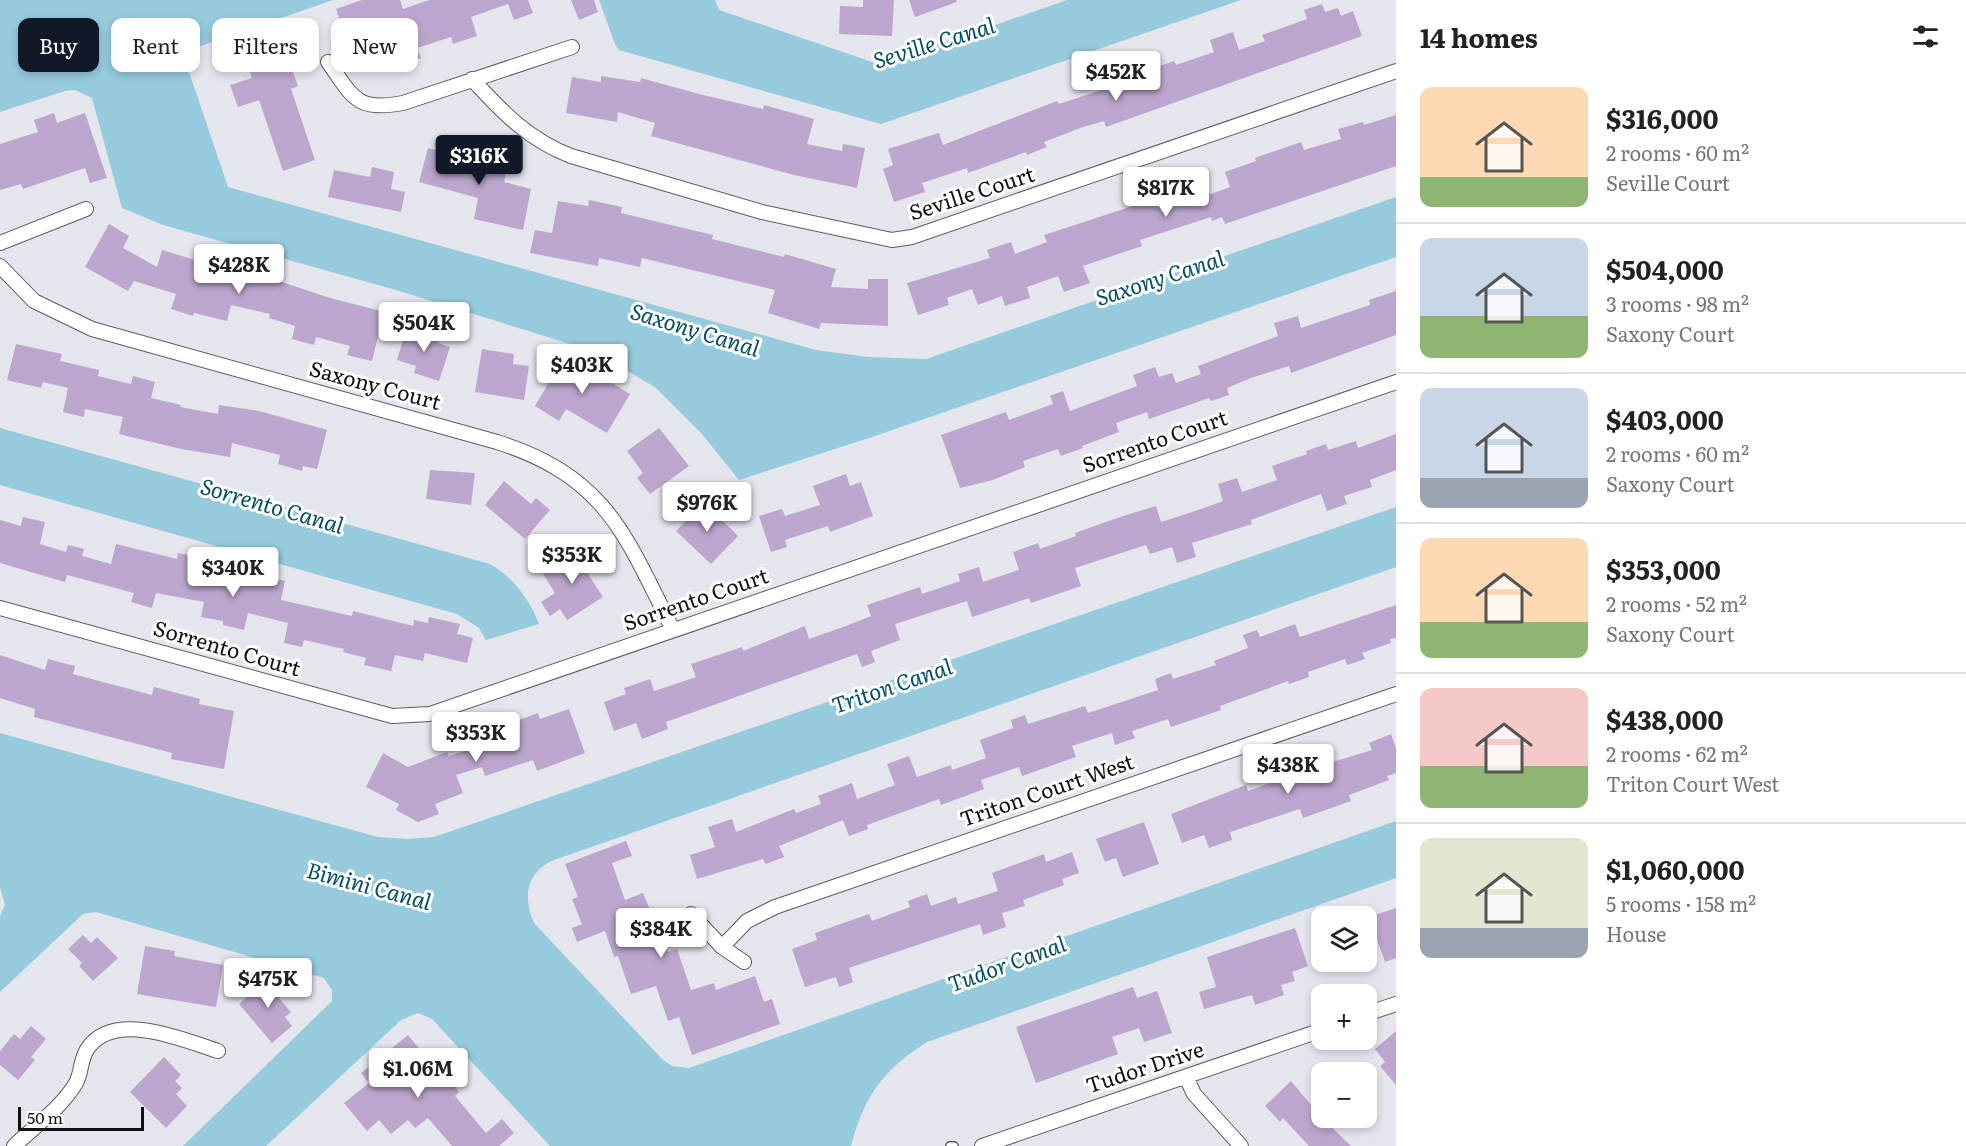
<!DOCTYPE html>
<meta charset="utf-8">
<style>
:root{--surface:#fff;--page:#f6f6f6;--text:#222;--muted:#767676;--line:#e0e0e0;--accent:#111827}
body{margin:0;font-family:Literata,serif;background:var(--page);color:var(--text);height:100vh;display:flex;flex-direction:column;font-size:22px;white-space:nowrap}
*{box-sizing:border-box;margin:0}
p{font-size:20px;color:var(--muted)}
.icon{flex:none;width:33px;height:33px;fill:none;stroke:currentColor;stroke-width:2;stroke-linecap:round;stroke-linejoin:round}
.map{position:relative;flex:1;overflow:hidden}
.drawer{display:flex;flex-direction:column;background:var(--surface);width:570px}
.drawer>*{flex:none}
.guide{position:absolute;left:18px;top:18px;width:570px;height:54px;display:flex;gap:12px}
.controls{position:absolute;left:1311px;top:906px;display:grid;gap:12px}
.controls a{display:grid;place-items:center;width:66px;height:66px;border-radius:12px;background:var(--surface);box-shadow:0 3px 9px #0003;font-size:30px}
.scale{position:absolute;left:18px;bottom:15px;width:126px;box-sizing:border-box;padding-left:6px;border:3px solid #101013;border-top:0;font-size:16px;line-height:21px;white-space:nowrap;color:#101013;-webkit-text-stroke:4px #fff;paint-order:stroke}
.price{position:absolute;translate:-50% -51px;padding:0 14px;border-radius:6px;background:#fff;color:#222;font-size:20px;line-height:39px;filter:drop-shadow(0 2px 3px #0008)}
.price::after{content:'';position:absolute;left:50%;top:36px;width:18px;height:14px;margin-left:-9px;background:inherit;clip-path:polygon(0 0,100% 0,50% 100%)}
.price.selected{background:var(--accent);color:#fff}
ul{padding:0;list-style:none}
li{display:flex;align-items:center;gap:18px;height:150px;padding:0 24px}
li+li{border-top:2px solid var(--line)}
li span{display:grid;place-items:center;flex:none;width:168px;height:120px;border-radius:12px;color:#555}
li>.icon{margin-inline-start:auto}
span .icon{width:72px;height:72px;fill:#fffc;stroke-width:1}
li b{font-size:26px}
h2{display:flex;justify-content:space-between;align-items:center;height:72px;padding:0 24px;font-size:26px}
.pill{padding:0 21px;border-radius:12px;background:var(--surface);box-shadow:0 3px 9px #0003;font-size:21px;line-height:54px}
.pill.selected{background:var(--accent);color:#fff}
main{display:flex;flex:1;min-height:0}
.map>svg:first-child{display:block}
.water{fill:#96cadd}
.building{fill:#bca6ce}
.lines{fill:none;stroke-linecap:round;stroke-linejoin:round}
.service-casing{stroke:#5b5c63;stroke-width:10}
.minor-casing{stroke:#5b5c63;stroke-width:16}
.service{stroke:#fff;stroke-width:7}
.minor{stroke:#fff;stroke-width:14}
.labels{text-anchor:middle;stroke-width:6;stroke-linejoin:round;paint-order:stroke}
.street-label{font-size:21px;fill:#101013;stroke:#fff}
.water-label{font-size:22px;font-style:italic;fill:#034f63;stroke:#fff}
</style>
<main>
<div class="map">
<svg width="1396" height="1146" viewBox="0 0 1396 1146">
<rect width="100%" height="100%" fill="#e5e5ed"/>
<path class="water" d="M0 0H333L198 47 189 55 187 66 228 187 816 350 868 357 926 359 1396 197V257L869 438 739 480 701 433 656 388 596 352 396 290 163 225 122 208 92 98 75 90 65 91 0 112Z
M599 0H715L719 10 875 63 891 61 1067 0H1241L881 124 619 50 615 44Z
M0 428 490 564C513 577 530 600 539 624L486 640 479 628 457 614 0 485Z
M1396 507V567L554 860C527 872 522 896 534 923L663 1060 672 1066 689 1068 1396 821V878L927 1042C883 1070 864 1096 851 1146H550L432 1019 418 1013 401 1020 266 1146H183L332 1001V990L324 978 96 912 83 914 0 992V916L5 905 0 887V733L378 837 407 839 434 837Z"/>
<path class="building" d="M362 0H400L403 9 429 0H528L533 13 514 20 508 4 471 17 477 36 453 44 451 37 417 48 421 58 398 66 391 46 354 60 336 9Z
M571 0H594L598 12 579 20Z
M863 0H894L892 36 839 34 840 6 863 7Z
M909 0H956L957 2 915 17Z
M1322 4 1325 12 1338 8 1341 16 1353 11 1362 36 1106 127 1104 121 1083 127 1044 142 1047 147 1027 155 1026 152 968 173 967 168 922 183 925 192 894 202 883 169 893 165 888 149 939 133 943 145 1057 101 1059 104 1141 77 1140 73 1174 61 1176 65 1214 52 1210 40 1233 32 1239 50 1265 41 1262 35 1307 19 1304 10Z
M288 25 295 45 288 47 297 71 293 72 298 86 291 89 315 160 283 171 259 100 238 107 230 85 252 78 239 42Z
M601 76 640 82 641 78 699 94 763 109 764 105 814 119 807 144 842 151 843 144 865 148 857 188 794 175 651 136 655 123 618 112 617 122 566 113 572 77 601 82Z
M54 113 57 123 85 113 107 178 90 183 85 168 23 189 21 184 0 190V144L38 132 34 120Z
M1396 115V166L1225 224 1222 217 1212 221 1211 217 1140 240 1142 246 1083 266 1090 283 1064 292 1058 276 1027 287 1030 298 1005 306 1002 296 978 305 972 289 947 298 949 305 918 315 907 283 990 258 987 250 1011 242 1015 254 1047 242 1044 235 1188 188 1192 201 1230 187 1225 172 1256 161 1255 158 1301 142 1304 150 1341 139 1338 129 1363 122 1364 125Z
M428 148 458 156 460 149 478 154 477 159 507 166 504 182 531 189 523 230 474 219 478 198 419 182Z
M372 167 394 172 391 189 405 192 401 212 328 197 334 170 370 177Z
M589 200 622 207 621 213 713 235 712 239 784 257 785 254 836 269 831 287 868 289V279H888V326L821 323 819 329 768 313 775 290 642 258 640 267 599 258 598 266 530 253 535 230 552 233 558 201 588 206Z
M109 224 129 236 123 248 157 267 162 250 218 267 267 277 327 297 384 312 372 361 347 355 350 346 316 337 314 345 292 339 295 326 269 318 270 314 231 305 227 321 194 313 193 316 171 309 176 294 134 281 128 291 85 267Z
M1396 291V335L1291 373 1289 366 1251 378 1227 388 1229 395 1211 401 1209 398 1149 419 1147 412 1116 423 1119 432 1082 446 1083 448 1061 456 1058 449 1023 461 1025 467 993 480 960 488 941 435 1006 412 1009 420 1053 404 1050 396 1063 391 1070 411 1137 386 1133 375 1155 367 1159 377 1172 373 1176 383 1201 374 1198 366 1278 336 1274 323 1298 316 1301 328 1370 305 1369 300Z
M407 327 440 337 438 343 450 347 439 381 414 373 416 366 397 360Z
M16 344 62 354 60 361 99 370 98 376 131 384 133 376 155 382 151 398 181 405 180 407 218 414 219 405 259 411 327 430 317 469 303 466 302 471 278 464 280 455 232 443 230 457 181 449 119 434 123 417 85 409 84 417 63 412 68 388 43 382 41 388 7 380Z
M482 349 514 354 513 364 529 366 524 400 475 392Z
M565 355 630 394 607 433 566 409 559 421 535 406Z
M659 428 689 466 650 494 637 478 643 473 627 451Z
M1396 434V470L1370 480 1372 487 1344 496 1347 504 1327 511 1321 494 1251 520 1252 524 1192 543 1196 557 1177 563 1172 547 1150 554 1146 545 1075 568 1081 586 1031 603 1029 598 972 617 967 601 895 624 900 640 871 651 875 662 862 667 857 654 666 722 668 729 642 739 636 723 614 731 604 702 626 694 624 688 650 679 654 691 696 677 691 664 742 647 743 651 805 626 809 639 846 626 871 616 867 605 920 587 922 594 960 581 958 574 979 567 983 582 1019 570 1013 552 1038 543 1040 549 1076 536 1075 533 1120 517 1156 506 1161 522 1198 510 1223 501 1218 484 1237 478 1242 492 1277 480 1272 466 1307 454 1306 451 1326 444 1328 450 1356 441 1358 448Z
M430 470 475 473 471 505 426 499Z
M846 474 850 486 861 482 873 516 830 532 828 526 785 540 787 547 771 552 759 516 782 509 785 516 820 505 813 486Z
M504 481 531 504 536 498 550 510 525 539 485 505Z
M704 502 738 536 711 564 676 531Z
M23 517 45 522 40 544 66 552 68 545 84 549 82 556 111 564 116 544 177 559 178 553 225 562 224 566 285 581 281 600 352 616 353 611 413 626 414 620 428 623 429 617 460 624 457 634 473 638 467 663 425 653 423 661 395 655 391 671 364 665 366 658 343 652 344 649 304 640 302 647 284 643 288 623 248 613 244 630 223 625V621L201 617 204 602 156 593 152 608 131 602 134 593 67 575 65 582 0 563V520L21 526Z
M588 546 598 563 586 571 603 597 567 620 560 609 550 616 541 602 555 593 543 574Z
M1396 605V638L1390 639 1391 643 1362 653 1365 659 1347 665 1345 659 1308 672 1309 677 1289 684 1288 681 1220 706 1221 710 1171 727 1168 719 1132 731 1135 738 1115 745 1112 733 1072 746 1076 757 1022 776 1019 767 981 780 984 789 941 805 939 799 867 825 868 829 849 836 843 820 779 846 784 857 766 864 763 859 697 879 690 855 715 847 708 827 732 819 736 832 794 809 796 813 821 804 818 796 852 783 857 799 895 785 887 764 909 756 917 777 951 765 952 770 986 758 980 740 1013 728 1011 720 1025 715 1028 724 1085 706 1088 713 1158 690 1155 679 1171 673 1173 679 1216 665 1214 661 1248 648 1243 635 1257 630 1260 637 1295 624 1300 637Z
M0 655 45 670 48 659 75 666 73 674 152 695 154 687 200 699 199 704 234 711 224 769 171 759 172 753 34 717 35 709 0 698Z
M569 709 585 753 537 771 533 760 485 776 482 767 456 775 463 793 435 804 439 814 418 822 396 810 399 804 366 787 383 753 408 767 447 752 449 756 495 741 493 733 520 724 519 720 538 713 540 719Z
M1391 734 1396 748V773L1387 776 1389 780 1349 795 1351 801 1303 818 1300 809 1230 832 1232 840 1209 848 1204 835 1182 843 1171 814 1246 785 1248 791 1288 777 1285 768 1307 760 1310 769 1372 750 1369 743Z
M1144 822 1159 864 1123 877 1116 858 1105 862 1096 839Z
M626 841 632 856 612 863 625 900 643 893 668 952 677 949 691 990 714 983 716 990 755 976 764 1002 772 999 780 1024 692 1055 679 1017 668 1021 656 986 631 994 618 956 614 957 605 931 577 942 572 928 582 924 572 899 578 897 565 864Z
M1072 852 1079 873 1062 879 1064 885 1023 900 1025 906 1002 913 1006 927 983 935 980 924 849 968 853 982 839 987 836 977 805 987 792 949 817 940 815 933 869 914 872 921 910 907 908 901 927 894 931 906 956 897 958 904 998 891 992 873 1044 854 1046 862Z
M1396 908V958L1385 962 1369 917Z
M1295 928 1308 966 1292 972 1295 981 1281 985 1284 995 1255 1005 1252 995 1204 1009 1199 992 1216 987 1207 957Z
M83 935 91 943 97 937 118 958 93 981 79 966 82 963 68 949Z
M145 946 175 951 174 956 223 965 216 1007 137 994Z
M273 974 287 991 279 998 291 1012 285 1017 292 1026 272 1043 239 1004Z
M1133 987 1137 998 1157 991 1172 1033 1144 1042 1139 1028 1112 1037 1118 1054 1036 1083 1016 1027Z
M31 1026 46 1039 31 1057 35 1060 18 1080 0 1065V1051L14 1034 20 1039Z
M1396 1031V1085L1380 1066 1385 1062 1375 1049Z
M408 1035 438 1072 441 1070 459 1092 455 1096 486 1133 502 1119 514 1133 499 1146H452L428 1118 415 1128 408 1120 391 1134 379 1120 367 1131 344 1103 369 1083 361 1073Z
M164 1057 181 1075 175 1081 182 1088 176 1094 187 1106 166 1128 130 1092Z
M1291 1081 1322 1118 1351 1146H1309L1283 1118 1280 1122 1265 1106Z"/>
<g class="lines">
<g class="service-casing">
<path id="service" d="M950 1146H954"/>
</g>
<g class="minor-casing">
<path id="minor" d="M328 62C353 97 356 112 403 103L572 47
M472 79C502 112 529 140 571 156L762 212 892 240 912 237 1396 71
M0 243 86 209
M0 266 34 301 92 329 497 442C607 477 625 535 673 630
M0 608 392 716 430 714 1396 382
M691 914 722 947 744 962
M722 947 747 921 775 907 1396 694
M1366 1014 1396 1004
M1186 1077 1194 1094 1241 1146
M14 1146C34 1127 62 1107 76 1083 82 1072 80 1059 88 1048 115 1010 184 1040 218 1051
M982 1146 1322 1030"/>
</g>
<use href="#service" class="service"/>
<use href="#minor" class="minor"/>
</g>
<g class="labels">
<g class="street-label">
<text transform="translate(972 194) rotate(-18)" y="7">Seville Court</text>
<text transform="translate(375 386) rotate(15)" y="7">Saxony Court</text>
<text transform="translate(1155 442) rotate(-19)" y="7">Sorrento Court</text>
<text transform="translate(696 600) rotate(-19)" y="7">Sorrento Court</text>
<text transform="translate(227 649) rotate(16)" y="7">Sorrento Court</text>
<text transform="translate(1047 791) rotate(-19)" y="7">Triton Court West</text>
<text transform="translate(1145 1068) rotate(-18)" y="7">Tudor Drive</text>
</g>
<g class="water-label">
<text transform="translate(934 43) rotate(-17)" y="8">Seville Canal</text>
<text transform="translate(1160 278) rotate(-18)" y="8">Saxony Canal</text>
<text transform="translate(695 330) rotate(17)" y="8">Saxony Canal</text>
<text transform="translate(272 506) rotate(16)" y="8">Sorrento Canal</text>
<text transform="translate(892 686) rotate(-19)" y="8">Triton Canal</text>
<text transform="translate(369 886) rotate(15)" y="8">Bimini Canal</text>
<text transform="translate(1007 964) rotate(-20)" y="8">Tudor Canal</text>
</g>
</g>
</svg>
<div class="controls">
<a><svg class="icon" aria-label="layers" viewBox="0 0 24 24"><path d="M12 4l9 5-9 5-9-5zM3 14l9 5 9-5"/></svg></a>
<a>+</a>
<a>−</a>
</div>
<div class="scale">50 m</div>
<b class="price" style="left:1116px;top:102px">$452K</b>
<b class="price selected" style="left:479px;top:186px">$316K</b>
<b class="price" style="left:1166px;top:218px">$817K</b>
<b class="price" style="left:239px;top:295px">$428K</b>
<b class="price" style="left:424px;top:353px">$504K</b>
<b class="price" style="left:582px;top:395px">$403K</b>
<b class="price" style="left:707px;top:533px">$976K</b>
<b class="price" style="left:572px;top:585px">$353K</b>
<b class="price" style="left:233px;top:598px">$340K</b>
<b class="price" style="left:476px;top:763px">$353K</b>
<b class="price" style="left:1288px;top:795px">$438K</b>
<b class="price" style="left:661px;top:959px">$384K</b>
<b class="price" style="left:268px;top:1009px">$475K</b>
<b class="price" style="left:418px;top:1099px">$1.06M</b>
<div class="guide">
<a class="pill selected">Buy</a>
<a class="pill">Rent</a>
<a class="pill">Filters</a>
<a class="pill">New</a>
</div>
</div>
<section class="drawer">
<h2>14 homes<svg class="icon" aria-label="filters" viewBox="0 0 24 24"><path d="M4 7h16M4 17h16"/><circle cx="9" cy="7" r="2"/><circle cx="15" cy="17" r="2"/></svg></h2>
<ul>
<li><span style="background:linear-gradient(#ffd9b3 75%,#8fb573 0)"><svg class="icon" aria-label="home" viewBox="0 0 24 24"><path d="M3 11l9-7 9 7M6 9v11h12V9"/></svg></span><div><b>$316,000</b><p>2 rooms · 60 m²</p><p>Seville Court</p></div></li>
<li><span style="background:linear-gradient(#c9d6e8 65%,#8fb573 0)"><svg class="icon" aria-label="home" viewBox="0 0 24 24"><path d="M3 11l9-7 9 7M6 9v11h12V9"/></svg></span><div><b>$504,000</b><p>3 rooms · 98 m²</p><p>Saxony Court</p></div></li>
<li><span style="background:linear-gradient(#c9d6e8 75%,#9aa5b1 0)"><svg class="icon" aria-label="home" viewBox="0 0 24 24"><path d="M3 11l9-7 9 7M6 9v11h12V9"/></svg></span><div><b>$403,000</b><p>2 rooms · 60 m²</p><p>Saxony Court</p></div></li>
<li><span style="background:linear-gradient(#ffd9b3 70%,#8fb573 0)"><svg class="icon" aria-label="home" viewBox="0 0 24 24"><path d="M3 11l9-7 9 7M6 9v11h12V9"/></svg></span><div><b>$353,000</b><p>2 rooms · 52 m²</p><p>Saxony Court</p></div></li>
<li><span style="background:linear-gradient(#f6c9c9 65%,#8fb573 0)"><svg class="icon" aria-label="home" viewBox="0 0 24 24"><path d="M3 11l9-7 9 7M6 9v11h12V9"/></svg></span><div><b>$438,000</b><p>2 rooms · 62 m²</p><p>Triton Court West</p></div></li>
<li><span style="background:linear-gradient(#dfe7d0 75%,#9aa5b1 0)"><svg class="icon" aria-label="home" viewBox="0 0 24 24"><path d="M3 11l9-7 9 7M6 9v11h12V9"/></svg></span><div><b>$1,060,000</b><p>5 rooms · 158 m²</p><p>House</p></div></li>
</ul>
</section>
</main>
